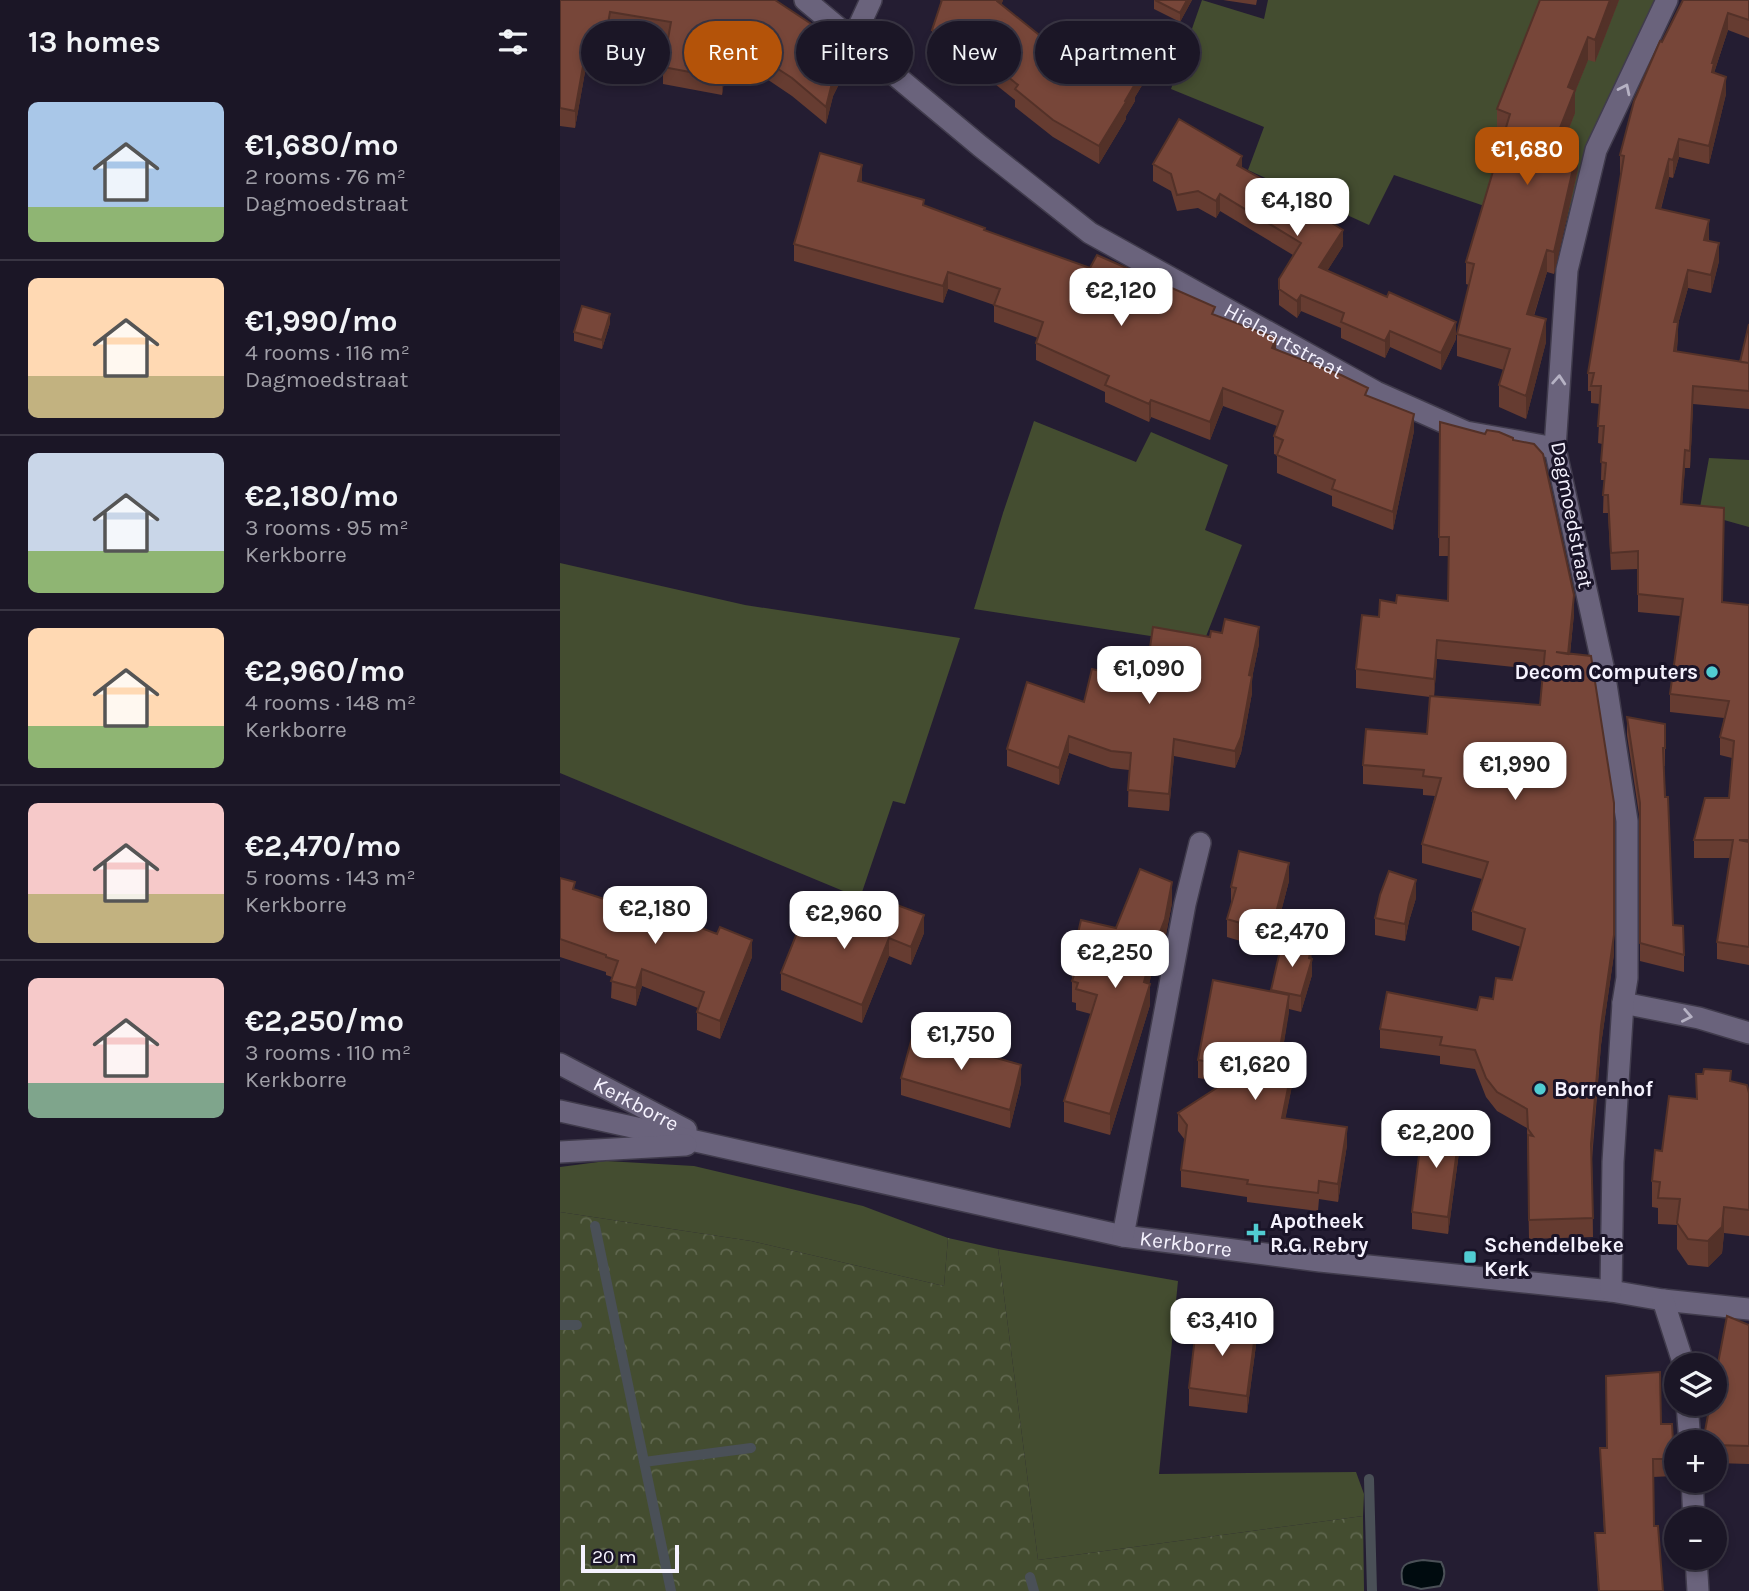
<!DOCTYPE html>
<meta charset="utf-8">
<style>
:root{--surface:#1b1626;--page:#282332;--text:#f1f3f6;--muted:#a09fa7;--line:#393543;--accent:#b45309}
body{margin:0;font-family:Karla,sans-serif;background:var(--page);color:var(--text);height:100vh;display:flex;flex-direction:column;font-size:26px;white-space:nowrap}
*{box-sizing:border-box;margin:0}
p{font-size:23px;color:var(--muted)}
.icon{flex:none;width:38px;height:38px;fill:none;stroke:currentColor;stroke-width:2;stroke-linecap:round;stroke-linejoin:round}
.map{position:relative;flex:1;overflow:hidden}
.details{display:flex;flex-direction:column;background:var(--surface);width:560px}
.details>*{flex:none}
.guide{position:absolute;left:21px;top:21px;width:665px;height:63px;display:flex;gap:14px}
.tools{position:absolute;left:1104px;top:1353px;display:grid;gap:14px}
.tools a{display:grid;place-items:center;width:63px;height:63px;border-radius:50%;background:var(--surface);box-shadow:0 4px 10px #0003,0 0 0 2px var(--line);font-size:35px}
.scale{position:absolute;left:21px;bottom:18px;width:98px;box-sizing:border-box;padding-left:7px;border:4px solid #f5f2fe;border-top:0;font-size:19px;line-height:24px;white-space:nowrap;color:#f5f2fe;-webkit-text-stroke:5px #1a1428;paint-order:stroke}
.price{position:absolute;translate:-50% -60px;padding:0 16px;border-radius:14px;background:#fff;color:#222;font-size:23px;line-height:46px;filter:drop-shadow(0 2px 4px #0008)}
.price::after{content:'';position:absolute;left:50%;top:42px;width:21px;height:16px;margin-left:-10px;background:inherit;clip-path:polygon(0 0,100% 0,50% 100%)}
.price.selected{background:var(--accent);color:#fff}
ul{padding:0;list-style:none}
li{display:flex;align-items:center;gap:21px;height:175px;padding:0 28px}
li+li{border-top:2px solid var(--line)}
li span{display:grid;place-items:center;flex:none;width:196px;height:140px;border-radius:10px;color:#555}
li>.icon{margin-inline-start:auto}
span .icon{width:84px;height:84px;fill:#fffc;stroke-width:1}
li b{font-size:30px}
h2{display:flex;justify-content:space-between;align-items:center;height:84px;padding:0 28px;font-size:30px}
.chip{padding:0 24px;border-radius:32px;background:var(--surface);box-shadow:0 4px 10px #0003,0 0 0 2px var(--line);font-size:24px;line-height:63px}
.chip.selected{background:var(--accent);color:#fff}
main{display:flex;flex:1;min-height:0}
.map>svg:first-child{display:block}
.grass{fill:#444d30}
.forest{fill:url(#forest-crowns)}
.water{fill:#000b0f;stroke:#4a5057;stroke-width:2}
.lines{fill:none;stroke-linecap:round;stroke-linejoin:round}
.stream{stroke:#4a5057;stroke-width:10}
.minor-casing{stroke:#403b4c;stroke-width:24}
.minor{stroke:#6a637c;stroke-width:21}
.wall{fill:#663c31;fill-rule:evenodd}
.shaded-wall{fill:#533128}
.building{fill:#774639;stroke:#533128;stroke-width:2}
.oneway{stroke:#b6b2c4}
.poi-dot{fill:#51ccd2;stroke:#1a1428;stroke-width:2.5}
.labels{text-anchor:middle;stroke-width:6;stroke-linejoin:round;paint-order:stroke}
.street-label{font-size:21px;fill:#f5f2fe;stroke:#1a1428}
.poi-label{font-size:21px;font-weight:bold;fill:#f5f2fe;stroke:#1a1428;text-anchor:start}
</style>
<main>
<section class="details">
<h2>13 homes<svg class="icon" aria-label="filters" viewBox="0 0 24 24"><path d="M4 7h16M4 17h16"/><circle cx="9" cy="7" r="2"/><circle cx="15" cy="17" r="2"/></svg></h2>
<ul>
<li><span style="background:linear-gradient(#a9c7e8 75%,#8fb573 0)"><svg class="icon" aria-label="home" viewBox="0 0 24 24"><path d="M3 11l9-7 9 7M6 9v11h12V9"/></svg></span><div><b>€1,680/mo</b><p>2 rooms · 76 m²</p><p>Dagmoedstraat</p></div></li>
<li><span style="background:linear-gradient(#ffd9b3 70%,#c2b280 0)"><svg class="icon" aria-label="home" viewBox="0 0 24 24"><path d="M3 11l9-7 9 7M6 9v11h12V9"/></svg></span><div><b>€1,990/mo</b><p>4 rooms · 116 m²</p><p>Dagmoedstraat</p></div></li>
<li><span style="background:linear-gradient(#c9d6e8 70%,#8fb573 0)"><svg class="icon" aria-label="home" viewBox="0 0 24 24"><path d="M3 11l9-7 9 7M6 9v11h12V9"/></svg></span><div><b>€2,180/mo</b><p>3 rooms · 95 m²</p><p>Kerkborre</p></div></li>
<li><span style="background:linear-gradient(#ffd9b3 70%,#8fb573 0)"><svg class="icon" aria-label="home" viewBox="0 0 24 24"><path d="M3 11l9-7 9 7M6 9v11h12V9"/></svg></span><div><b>€2,960/mo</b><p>4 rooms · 148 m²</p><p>Kerkborre</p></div></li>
<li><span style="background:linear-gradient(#f6c9c9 65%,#c2b280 0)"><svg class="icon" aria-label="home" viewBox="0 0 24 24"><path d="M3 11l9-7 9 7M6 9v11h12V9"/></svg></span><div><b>€2,470/mo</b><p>5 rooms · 143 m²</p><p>Kerkborre</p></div></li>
<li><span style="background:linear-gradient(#f6c9c9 75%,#7fa58c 0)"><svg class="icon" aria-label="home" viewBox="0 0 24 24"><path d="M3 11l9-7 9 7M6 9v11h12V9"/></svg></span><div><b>€2,250/mo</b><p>3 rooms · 110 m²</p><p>Kerkborre</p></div></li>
</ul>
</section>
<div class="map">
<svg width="1189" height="1591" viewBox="0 0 1189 1591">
<defs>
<pattern id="forest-crowns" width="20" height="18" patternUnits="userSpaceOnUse" patternTransform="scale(1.75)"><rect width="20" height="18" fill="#444d30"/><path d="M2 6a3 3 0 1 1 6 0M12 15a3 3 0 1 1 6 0" fill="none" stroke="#60674f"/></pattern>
</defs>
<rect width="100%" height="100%" fill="#241d32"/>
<path class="grass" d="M642 0 704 19 708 0H1095L1027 147 1003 233 834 175 809 225 688 170 704 127 611 89Z
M474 421 576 462 591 432 668 465 645 530 682 545 643 644 414 609 443 513Z
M1149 458 1189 460V527L1139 513Z
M0 563 185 605 400 638 345 804 333 801 300 898 0 773Z
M46 1161 134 1166 303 1206 388 1238 384 1286 191 1241 0 1212V1167Z
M438 1249 618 1281 599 1474 796 1472 804 1494 803 1516 478 1560Z"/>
<path class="forest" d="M0 1212 191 1241 384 1286 388 1238 438 1249 478 1560 803 1516 804 1591H0Z"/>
<path class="water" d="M863 1560 881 1562C886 1570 885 1578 880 1586L861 1589 843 1584C838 1565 845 1562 863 1560Z"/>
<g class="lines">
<path class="stream" d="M35 1226 111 1591
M0 1325H17
M84 1462 191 1448
M809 1479 812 1591
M470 1577 474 1591"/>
<g class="minor-casing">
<g id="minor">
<path id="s1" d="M245 0 420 146 530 233 816 392 906 432 995 448"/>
<path d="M293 39 311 0"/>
<path d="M1063 1003 1139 1018 1189 1033"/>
<path id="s2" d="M0 1064 126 1130"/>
<path id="s3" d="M0 1111 563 1236 760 1261 1051 1291 1103 1300 1189 1309"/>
<path d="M0 1152 126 1145"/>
<path d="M563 1236 625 904 640 843"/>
<path d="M1051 1291 1053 1162 1063 1003 1067 978V821L1044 671 995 448 1007 270 1036 150 1107 0"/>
<path d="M1103 1300 1124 1365"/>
<path d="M1127 1404 1130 1442"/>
<path d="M1132 1480 1134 1519"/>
<path d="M1136 1558 1138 1591"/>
</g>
</g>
<use href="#minor" class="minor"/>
</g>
<path class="wall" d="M0 0H215L283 76 273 96 266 124 232 96 201 75 198 80 167 60 162 95 103 84V67L108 39 50 29 42 75 25 72 15 128 0 126Z
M380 0H443L441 5 535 80 534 37 584 82 575 97V101L566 116V119L539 164 493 137 455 107V100L430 80V66L372 47V30L381 1Z
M594 0H632L620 22 594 9Z
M663 0H697L696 5Z
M980 0H1059L1035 62 1028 60 1015 92V113L1004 141 1018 169 994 274 987 272 974 316 986 342 966 419 939 407V385L944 370 897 356V334L909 285 906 284V262L944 134 937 132V109Z
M1189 0V38L1168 30 1154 73 1166 94 1149 164 1119 157 1113 178 1109 177 1101 209 1149 238V241L1159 261 1151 293 1128 288 1118 324 1117 352 1180 362 1189 324V409L1133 404 1130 468H1125L1122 504 1163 602 1189 605V965L1157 959V942L1170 858H1134V840L1169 798 1172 758 1160 755V737L1164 718 1110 712V694L1120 616 1078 612V569L1051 570 1048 513H1043L1044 480H1041L1042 444 1038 443 1040 404 1031 403V391H1028V373L1061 173H1060V155L1102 42Z
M593 164 682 168 776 220 774 224 783 246 767 271 896 339 881 370 830 347 825 358 781 338V328L741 311 737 318 719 305V279L733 255 660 211 656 218 638 208 617 211 611 191 593 181Z
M302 183 364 205 425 231 655 315 716 350 808 396 854 431 833 530 772 506V496L717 473V455L714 454V436L717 426 663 406 650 440 591 417 589 422 545 402V392L476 360V343L478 338 434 322V305L388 289 383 303 234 261V244Z
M50 323 42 349 14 341V332Z
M880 422 925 434 953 441 1014 614 1010 654 1054 954 1041 1045 1032 1159 1033 1237 969 1239 967 1128 937 1111 926 1097 915 1069 880 1064V1056L820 1048V1029L917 1010 933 999 952 980 961 947 912 930V911L922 879 862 863V844L875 796 863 795V789L803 784V765L867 734 870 697 796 688V669L836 603 888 601V556H879ZM877 659 983 670 980 705 874 696Z
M699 644 692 678V693L681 753 675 768 614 756 609 811 568 807 569 770 551 768 509 753 499 785 447 766V749L524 702Z
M1067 717 1105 724V766H1104L1113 925 1124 955V972L1080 961V821L1067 735Z
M0 878 15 890 192 957 160 1039 137 1030V1012L138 1008 82 986 76 1006 51 998 52 977 46 975V972L0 957Z
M729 881 711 950 667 937V919L671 905V887Z
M856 898 849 921 845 941 815 935V918Z
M612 903 605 940 598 958 596 957 589 984 590 1005 550 1135 504 1122V1101L531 1014 516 1010V1003L512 1002V960L556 928Z
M364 933 351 965 329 956 302 1023 221 990V973L326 935Z
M722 942 751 949 752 975 741 1012 729 1009 721 1061 733 1081 725 1119 787 1145 778 1202 759 1199 758 1211 687 1202V1197L621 1187V1170L625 1140 618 1131V1113L665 1082 638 1078V1060L711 991Z
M341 1078 461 1083 450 1128 341 1095Z
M1171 1081 1189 1093V1236L1164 1233 1162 1253 1148 1267 1128 1265 1117 1249V1225L1098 1224V1208L1092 1207V1181L1136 1099Z
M900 1145 888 1234 852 1229V1212Z
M1189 1325V1464L1155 1463V1442Z
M696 1345 687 1413 629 1406V1388Z
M1101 1424 1114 1459V1476L1093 1477 1094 1526 1103 1591H1038L1035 1533H1044L1040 1448H1047Z"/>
<path class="shaded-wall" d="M437 0H443L437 19Z
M627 0H632L620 22V13Z
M1050 0H1059L1035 62V40Z
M50 12V29L42 75V58Z
M1168 13V30L1154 73 1152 90V63Z
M1028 37V60L1015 92V113L996 161V138L1008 87Z
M167 43V60L162 95V78Z
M25 55V72L15 128V111Z
M201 58V75L198 80V63Z
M283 59V76L273 96 266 124V107L273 79Z
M584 65V82L575 97V101L566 116V119L539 164V146Z
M1166 77V94L1149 164V146Z
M1119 139V157L1113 178V160Z
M1018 147V169L994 274V252Z
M682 156V173L677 165Z
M1109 159V177L1096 226V208Z
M302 165V183L298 181Z
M660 194V211L656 218V201Z
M776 203V220L767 237V220Z
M1149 220V238L1144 257V240Z
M783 230V246L759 284V267Z
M1159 243V261L1151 293V275Z
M987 250V272L967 337V314Z
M1128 270V288L1118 324V340L1114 369V322Z
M388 272V289L383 303V286Z
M741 295V311L737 318V301Z
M50 314V323L42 349V340Z
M986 319V342L966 419V396Z
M896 322V339L881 370V353Z
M830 331V347L825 358V341Z
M716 338V356L712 348Z
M1133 386V404L1130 468V451Z
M663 388V406L650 440V422Z
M591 400V417L589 422V404Z
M854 414V431L833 530V512Z
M1125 450V468L1121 521V504Z
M1014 595V614L1008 673V654Z
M699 627V644L692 678V693L681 753 675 768V751Z
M877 640V659L874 698V679Z
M509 736V753L499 785V768Z
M614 739V756L609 811V794Z
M729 863V881L711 950V932Z
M856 880V898L849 921 845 941V924L849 903Z
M612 882V903L605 940 598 958V937Z
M364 915V933L351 965V947Z
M1054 935V954L1041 1045 1031 1163V1144L1041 1026Z
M596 936V957L584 1003V982Z
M329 938V956L302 1023V1005Z
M192 940V957L160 1039V1021Z
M751 949 752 975 741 1012V996Z
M82 969V986L76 1006V988Z
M590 984V1005L550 1135V1114Z
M729 995V1013L718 1078V1060Z
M733 1063V1081L722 1136V1118Z
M461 1065V1083L450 1128V1110Z
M787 1127V1145L778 1202V1184Z
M900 1128V1145L888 1234V1217Z
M1164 1207V1233L1162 1253 1148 1267V1241Z
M696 1327V1345L687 1413V1396Z"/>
<path class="building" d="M0 0H215L280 43 283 59 273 79 266 107 232 78 201 58 198 63 167 43 162 78 103 67 111 22 50 12 42 58 25 55 15 111 0 108Z
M382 0H437V1L535 80 534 37 584 65 573 83 575 84 565 101 566 102 539 146 493 120 455 89 458 85 430 62 438 52 372 30Z
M595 0H627L620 13Z
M980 0H1050L1035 40 1028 37 1008 87 1015 90 996 138 1018 147 994 252 987 250 967 314 986 319 966 396 939 385 950 349 897 334 914 264 906 262 950 114 937 109Z
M1123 0H1189V20L1168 13 1152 63H1154L1152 72 1166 77 1149 146 1119 139 1113 160 1109 159 1096 208 1149 220 1144 240 1159 243 1151 275 1128 270 1114 322H1118L1114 351 1189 363V391L1133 386 1130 451 1125 450 1121 504 1164 508 1162 602 1189 605V840H1179L1189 842V947L1157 942 1173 840H1134L1145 798H1169L1174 741 1160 737 1169 701 1110 694 1123 599 1078 594V551L1051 553 1048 495H1043L1046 463 1041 462 1044 426H1038L1041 386H1031L1034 373H1028L1064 156 1060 155 1074 101 1100 41 1102 42Z
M619 119 682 156 677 165 732 196 736 188 749 194 751 190 776 203 767 220 783 230 759 267 827 297 829 292 896 322 881 353 830 331 825 341 781 322 784 313 741 295 737 301 719 289V279L741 243 660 194 656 201 638 191 617 195 611 174 593 164Z
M260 153 302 165 298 181 364 200 363 205 425 228 424 230 530 268 537 255 655 307 652 314 716 338 712 348 781 375 808 388 805 395 854 414 833 512 772 489 775 480 717 455 723 440 714 436 723 411 663 388 650 422 591 400 589 404 545 385 549 376 476 343 483 322 434 305 440 289 388 272 383 286 234 244Z
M22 306 50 314 42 340 14 332Z
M1189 324V363L1180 362Z
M880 422 925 434 927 430 939 432 953 438V440L974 444 983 454 1014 595 1008 654 996 652 1031 656 1054 803V935L1041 1026 1031 1144 1033 1218 969 1220 968 1135 973 1136 968 1129 967 1109 937 1092 926 1078 915 1050 880 1045 882 1037 820 1029 827 992 917 1010 920 997 933 999 936 978 952 980 965 929 912 911 928 862 862 844 881 778 863 776 864 770 803 765 806 729 867 734 870 696 980 705 985 651 877 640 874 679 796 669 802 615 819 617 820 600 836 603 837 595 888 601 889 537H879Z
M665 619 699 627 689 675 692 676 681 737 675 751 614 739 609 794 568 790 571 753 551 751 509 736 499 768 447 749 467 682 524 702 532 669 585 682 593 627 650 637 651 631 662 633Z
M1067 717 1105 724V748H1103L1105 797H1108L1113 925 1123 926 1124 955 1080 943V803Z
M679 851 729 863 711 932 667 919 676 888 671 887Z
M580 869 612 882 605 919 598 937 596 936 584 982 590 984 550 1114 504 1101 537 995 516 989 518 983 512 981 519 962 512 960 521 920 556 928Z
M829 871 856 880 849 903 845 924 815 918 820 895Z
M0 878 15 882 13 889 135 928 136 926 157 934 160 927 192 940 160 1021 137 1012 144 992 82 969 76 988 51 981 58 961 46 957V955L0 939Z
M249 903 326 935 337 905 364 915 351 947 329 938 302 1005 221 973Z
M722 942 751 949 749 958 752 959 741 996 711 990Z
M653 980 729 995 718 1060 733 1063 722 1118 787 1127 778 1184 759 1181 758 1193 687 1184 688 1180 621 1170 627 1125 618 1113 686 1069 638 1060Z
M353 1034 461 1065 450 1110 341 1078Z
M1144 1069 1171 1071 1170 1081 1187 1085 1189 1093V1210L1164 1207 1162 1227 1148 1241 1128 1239 1117 1223 1120 1199 1098 1198 1100 1182 1092 1181 1095 1150 1102 1151 1109 1096 1137 1099 1136 1074H1143Z
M863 1123 900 1128 888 1217 852 1212Z
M1167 1316 1189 1325V1446L1155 1445V1442H1143L1150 1404H1155V1379Z
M637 1320 696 1327 687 1396 629 1388Z
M1100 1372 1101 1424H1112L1114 1459H1093L1094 1526H1098L1103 1591H1039L1035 1533H1045L1040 1448H1047L1046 1376Z"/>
<defs><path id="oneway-chevron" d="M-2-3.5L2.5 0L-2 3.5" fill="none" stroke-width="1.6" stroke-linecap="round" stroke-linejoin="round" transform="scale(1.75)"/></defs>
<g class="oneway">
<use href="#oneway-chevron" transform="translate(1065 89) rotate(-64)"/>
<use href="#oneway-chevron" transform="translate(999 380) rotate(-86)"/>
<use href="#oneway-chevron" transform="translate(1127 1016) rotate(11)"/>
</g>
<g class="poi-dot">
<circle cx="1152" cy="672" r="7"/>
<circle cx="980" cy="1089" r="7"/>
<path d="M692.5 1222.5h7v7h7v7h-7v7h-7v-7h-7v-7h7z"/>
<rect x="903" y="1250" width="14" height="14" rx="3.5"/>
</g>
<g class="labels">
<g class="street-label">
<text dy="7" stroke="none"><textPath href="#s1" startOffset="590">Hielaartstraat</textPath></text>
<text transform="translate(1012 515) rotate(79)" y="7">Dagmoedstraat</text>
<text dy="7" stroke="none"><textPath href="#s2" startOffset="86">Kerkborre</textPath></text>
<text dy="7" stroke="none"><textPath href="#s3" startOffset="640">Kerkborre</textPath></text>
</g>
<g class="poi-label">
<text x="1138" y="679" text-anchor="end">Decom Computers</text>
<text x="994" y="1096">Borrenhof</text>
<text x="710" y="1228">Apotheek<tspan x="710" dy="24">R.G. Rebry</tspan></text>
<text x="924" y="1252">Schendelbeke<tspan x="924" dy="24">Kerk</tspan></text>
</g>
</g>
</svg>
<div class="tools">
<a><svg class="icon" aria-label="layers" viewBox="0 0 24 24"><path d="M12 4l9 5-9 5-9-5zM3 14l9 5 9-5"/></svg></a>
<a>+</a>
<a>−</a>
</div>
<div class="scale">20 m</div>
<b class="price selected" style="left:967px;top:187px">€1,680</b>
<b class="price" style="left:737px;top:238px">€4,180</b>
<b class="price" style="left:561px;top:328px">€2,120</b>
<b class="price" style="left:589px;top:706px">€1,090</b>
<b class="price" style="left:955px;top:802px">€1,990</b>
<b class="price" style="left:95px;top:946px">€2,180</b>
<b class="price" style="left:284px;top:951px">€2,960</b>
<b class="price" style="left:732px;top:969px">€2,470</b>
<b class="price" style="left:555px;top:990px">€2,250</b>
<b class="price" style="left:401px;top:1072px">€1,750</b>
<b class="price" style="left:695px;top:1102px">€1,620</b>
<b class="price" style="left:876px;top:1170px">€2,200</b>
<b class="price" style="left:662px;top:1358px">€3,410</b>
<div class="guide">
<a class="chip">Buy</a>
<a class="chip selected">Rent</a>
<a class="chip">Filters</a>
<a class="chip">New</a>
<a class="chip">Apartment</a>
</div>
</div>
</main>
